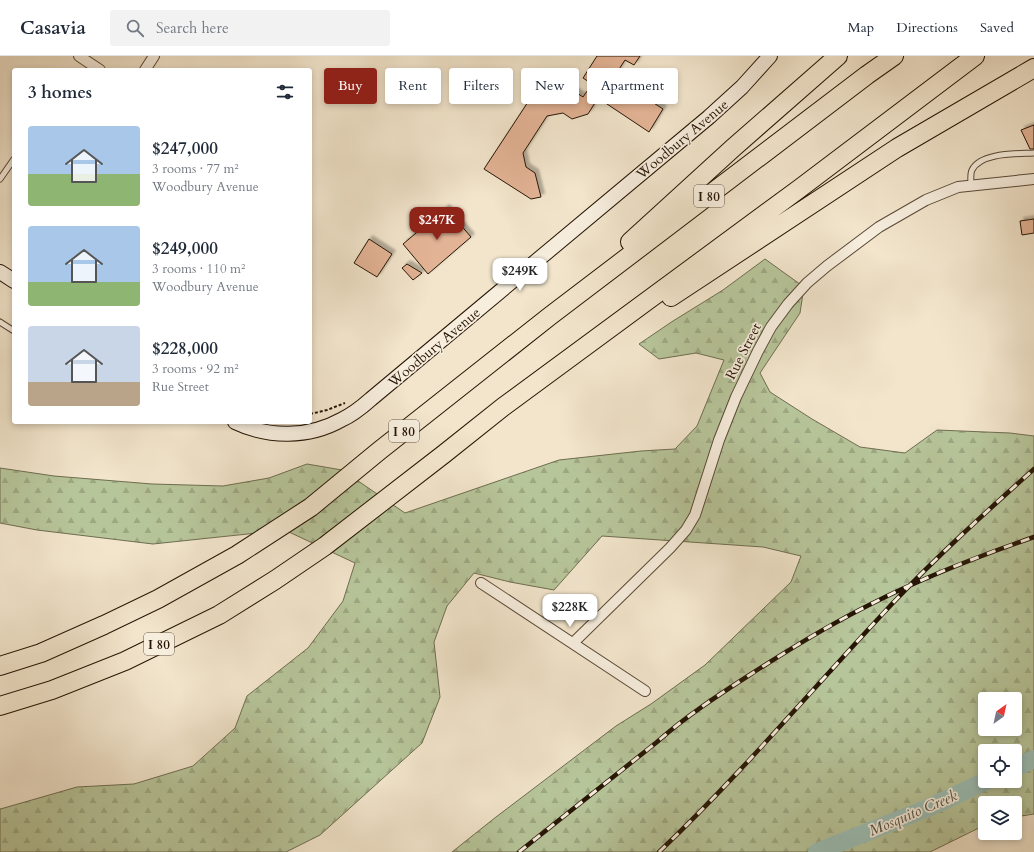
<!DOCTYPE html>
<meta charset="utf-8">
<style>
:root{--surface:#fff;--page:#f2f2f3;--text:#1f2937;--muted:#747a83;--line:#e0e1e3;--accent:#8f2418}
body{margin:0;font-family:Cardo,serif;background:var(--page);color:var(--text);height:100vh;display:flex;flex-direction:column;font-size:15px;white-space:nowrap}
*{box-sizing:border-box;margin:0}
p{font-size:13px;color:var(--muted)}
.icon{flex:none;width:22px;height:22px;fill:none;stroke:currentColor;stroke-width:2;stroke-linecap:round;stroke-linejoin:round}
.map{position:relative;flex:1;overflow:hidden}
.drawer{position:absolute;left:12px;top:12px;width:300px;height:356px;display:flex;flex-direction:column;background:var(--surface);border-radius:4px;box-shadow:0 2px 6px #0003}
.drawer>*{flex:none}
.banner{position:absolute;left:324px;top:12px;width:380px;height:36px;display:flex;gap:8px}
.needle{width:26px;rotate:33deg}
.tools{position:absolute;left:978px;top:636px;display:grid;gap:8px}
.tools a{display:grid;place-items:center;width:44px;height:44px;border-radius:4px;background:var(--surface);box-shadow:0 2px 6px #0003;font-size:20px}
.price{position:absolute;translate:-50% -34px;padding:0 9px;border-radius:8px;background:#fff;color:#222;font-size:13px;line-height:26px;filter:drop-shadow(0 1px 2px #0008)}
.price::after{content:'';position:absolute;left:50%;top:24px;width:12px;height:9px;margin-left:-6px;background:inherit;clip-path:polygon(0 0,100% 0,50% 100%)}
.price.active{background:var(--accent);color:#fff}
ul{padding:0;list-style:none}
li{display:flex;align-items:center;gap:12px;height:100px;padding:0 16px}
li span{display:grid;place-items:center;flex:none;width:112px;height:80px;border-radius:4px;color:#555}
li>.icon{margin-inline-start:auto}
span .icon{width:48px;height:48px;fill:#fffc;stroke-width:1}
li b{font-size:17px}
h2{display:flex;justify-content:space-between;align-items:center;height:48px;padding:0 16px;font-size:17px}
.tag{padding:0 14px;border-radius:4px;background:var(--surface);box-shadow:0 2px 6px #0003;font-size:14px;line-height:36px}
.tag.active{background:var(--accent);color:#fff}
header{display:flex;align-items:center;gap:24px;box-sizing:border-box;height:56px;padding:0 20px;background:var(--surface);border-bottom:1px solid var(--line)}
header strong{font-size:19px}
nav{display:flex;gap:22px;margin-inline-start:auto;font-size:14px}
.search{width:280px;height:36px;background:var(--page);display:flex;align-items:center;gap:10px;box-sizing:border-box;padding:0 14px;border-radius:4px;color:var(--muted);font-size:15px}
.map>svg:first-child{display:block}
.forest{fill:url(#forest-firs);stroke:#6e6d50;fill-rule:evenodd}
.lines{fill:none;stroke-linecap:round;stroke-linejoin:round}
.river{stroke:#9bbfb6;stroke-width:18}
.building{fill:#e3b395;stroke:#261505;filter:url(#shadow)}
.lane-casing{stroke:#594937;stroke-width:7}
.street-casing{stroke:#594937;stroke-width:12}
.secondary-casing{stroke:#261505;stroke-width:16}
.highway-casing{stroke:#261505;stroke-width:20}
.path{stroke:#261505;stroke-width:2;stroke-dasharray:3 2;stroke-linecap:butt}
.lane{stroke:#f7eede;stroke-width:5}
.street{stroke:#f7eede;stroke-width:10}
.secondary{stroke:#f7eede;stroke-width:14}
.highway{stroke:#f2e5cc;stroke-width:18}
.rail-casing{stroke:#261505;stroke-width:4.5}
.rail{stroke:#f7eede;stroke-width:3;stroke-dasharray:9;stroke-linecap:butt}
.labels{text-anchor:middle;stroke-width:3.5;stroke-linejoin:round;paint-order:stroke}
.shield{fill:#f7eede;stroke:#655646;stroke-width:1}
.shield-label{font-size:13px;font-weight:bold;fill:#261505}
.street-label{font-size:14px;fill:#261505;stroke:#f7eede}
.water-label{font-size:15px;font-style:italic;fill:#4f5043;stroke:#f7eede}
</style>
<header>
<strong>Casavia</strong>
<div class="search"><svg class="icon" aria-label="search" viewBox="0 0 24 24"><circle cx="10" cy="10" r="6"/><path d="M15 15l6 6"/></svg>Search here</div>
<nav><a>Map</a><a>Directions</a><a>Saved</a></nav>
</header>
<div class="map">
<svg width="1034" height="796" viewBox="0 0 1034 796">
<defs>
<pattern id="forest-firs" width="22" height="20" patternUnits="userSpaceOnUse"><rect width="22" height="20" fill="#b7c59a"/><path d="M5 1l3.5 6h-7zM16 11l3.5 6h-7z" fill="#9da883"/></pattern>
<filter id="shadow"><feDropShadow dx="3.5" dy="-3.5" stdDeviation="1" flood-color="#0004"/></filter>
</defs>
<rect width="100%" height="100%" fill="#f2e5cc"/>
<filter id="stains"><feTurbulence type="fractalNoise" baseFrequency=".005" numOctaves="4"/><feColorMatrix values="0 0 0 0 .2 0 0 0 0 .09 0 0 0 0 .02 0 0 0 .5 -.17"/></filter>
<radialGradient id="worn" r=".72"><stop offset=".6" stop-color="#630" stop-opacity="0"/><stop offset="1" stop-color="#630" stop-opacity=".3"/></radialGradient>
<path class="forest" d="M765 203 804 231 800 257 760 317 770 336 812 363 860 391 905 397 937 374 1010 377 1034 380V758L1015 761V747H985V769L930 796H452L496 761 616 670 651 648 705 609 791 526 801 500 763 491 602 480 554 534 510 526 474 517 447 550 434 586 440 641 422 687 320 779 286 796H0V753L4 752 77 731 134 728 193 710 235 672 247 640 308 592 343 545 355 507 289 476 257 477 153 488 37 474 0 467V412L54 420 152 428 223 430 269 422 307 408 342 414 405 457 559 404 641 395 675 393 697 370 724 304 696 297 659 303 639 288 673 265 723 234ZM985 643H1015V673H985ZM985 695H1015V725H985Z"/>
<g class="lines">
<path class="river" d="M1015 712 1034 703
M817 796 928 752 986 725"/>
</g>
<path class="building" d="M597 0H640L634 9 625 4 614 21 663 53 649 76 598 42 588 58 572 63 563 57 547 60 523 97 526 111 535 117 541 141 531 143 484 113 547 17 583 41 592 28 583 22Z
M1034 69V93H1030L1021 74Z
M446 152 471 181 428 218 403 188Z
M1034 163V177L1022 179 1020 165Z
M369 183 392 198 377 221 354 207Z
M407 208 422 217 413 224 402 212Z"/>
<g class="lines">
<g class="lane-casing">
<path id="lane" d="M0 123 14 103
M971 130C971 125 970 118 972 114 981 96 1018 98 1034 97
M0 266 14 275"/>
</g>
<g class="street-casing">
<path id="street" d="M79 0 100 14
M145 14 154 0
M481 527 645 635
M573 587 670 492 686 474 695 459 719 384 736 341 758 295 771 271 788 248 807 227 827 210 879 171 926 144 958 131 1034 123"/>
</g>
<g class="secondary-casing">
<path id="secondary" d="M0 216 14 225
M235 366C268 382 309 382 341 364 352 359 362 351 371 343L709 61 742 31 770 0"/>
</g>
<g class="highway-casing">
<path id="highway" d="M630 186 733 92 838 0
M671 241 897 92 1034 12
M0 610 41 597 104 569 158 543 237 499 311 451 379 395 550 260 867 19 894 0
M0 650 52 634 125 605 219 559 275 524 325 490 444 398 503 351 799 133 975 0"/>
</g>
<path class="path" d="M310 358 327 354 345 347"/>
<use href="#lane" class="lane"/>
<use href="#street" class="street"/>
<use href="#secondary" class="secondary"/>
<use href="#highway" class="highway"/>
<g class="rail-casing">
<path id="rail" d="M519 796 657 686C685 661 717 640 748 620 788 594 829 569 871 548 924 521 979 500 1034 481
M659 796C741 718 814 631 891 549 936 501 985 457 1034 413"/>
</g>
<use href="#rail" class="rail"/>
</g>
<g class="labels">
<g class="shield">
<rect x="694" y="129" width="30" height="22" rx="3"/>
<rect x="389" y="364" width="30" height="22" rx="3"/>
<rect x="144" y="577" width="30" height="22" rx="3"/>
</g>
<g class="shield-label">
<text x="709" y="145">I 80</text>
<text x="404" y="380">I 80</text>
<text x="159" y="593">I 80</text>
</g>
<g class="street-label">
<text transform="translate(682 83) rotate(-40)" y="5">Woodbury Avenue</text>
<text transform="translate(434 291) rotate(-40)" y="5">Woodbury Avenue</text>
<text transform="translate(743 295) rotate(-63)" y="5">Rue Street</text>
</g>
<g class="water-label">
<text transform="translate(913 757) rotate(-23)" y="5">Mosquito Creek</text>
</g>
</g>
<rect width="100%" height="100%" filter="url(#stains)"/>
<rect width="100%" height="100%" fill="url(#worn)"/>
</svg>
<div class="tools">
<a><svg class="needle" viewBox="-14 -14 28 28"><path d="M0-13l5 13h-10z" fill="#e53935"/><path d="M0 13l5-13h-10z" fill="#747a83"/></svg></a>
<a><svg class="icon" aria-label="locate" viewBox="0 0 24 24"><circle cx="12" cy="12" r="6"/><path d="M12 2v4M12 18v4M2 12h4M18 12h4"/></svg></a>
<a><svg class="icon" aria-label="layers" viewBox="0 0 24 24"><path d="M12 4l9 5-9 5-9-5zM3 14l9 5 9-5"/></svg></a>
</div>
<b class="price active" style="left:437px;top:185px">$247K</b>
<b class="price" style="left:520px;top:236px">$249K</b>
<b class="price" style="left:570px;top:572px">$228K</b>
<div class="banner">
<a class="tag active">Buy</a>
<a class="tag">Rent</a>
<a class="tag">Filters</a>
<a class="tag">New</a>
<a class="tag">Apartment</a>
</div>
<section class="drawer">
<h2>3 homes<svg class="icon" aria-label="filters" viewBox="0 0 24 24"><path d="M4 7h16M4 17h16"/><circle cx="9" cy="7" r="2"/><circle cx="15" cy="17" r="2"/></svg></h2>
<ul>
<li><span style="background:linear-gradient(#a9c7e8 60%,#8fb573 0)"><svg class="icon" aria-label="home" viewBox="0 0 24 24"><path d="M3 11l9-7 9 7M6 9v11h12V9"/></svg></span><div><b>$247,000</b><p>3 rooms · 77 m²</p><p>Woodbury Avenue</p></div></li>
<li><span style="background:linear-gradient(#a9c7e8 70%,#8fb573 0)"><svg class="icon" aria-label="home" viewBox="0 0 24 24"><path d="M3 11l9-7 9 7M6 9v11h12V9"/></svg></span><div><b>$249,000</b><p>3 rooms · 110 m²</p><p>Woodbury Avenue</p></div></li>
<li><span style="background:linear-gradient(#c9d6e8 70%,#b9a48a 0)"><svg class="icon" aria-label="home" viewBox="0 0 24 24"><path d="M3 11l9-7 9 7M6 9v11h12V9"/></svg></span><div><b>$228,000</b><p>3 rooms · 92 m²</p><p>Rue Street</p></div></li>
</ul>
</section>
</div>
